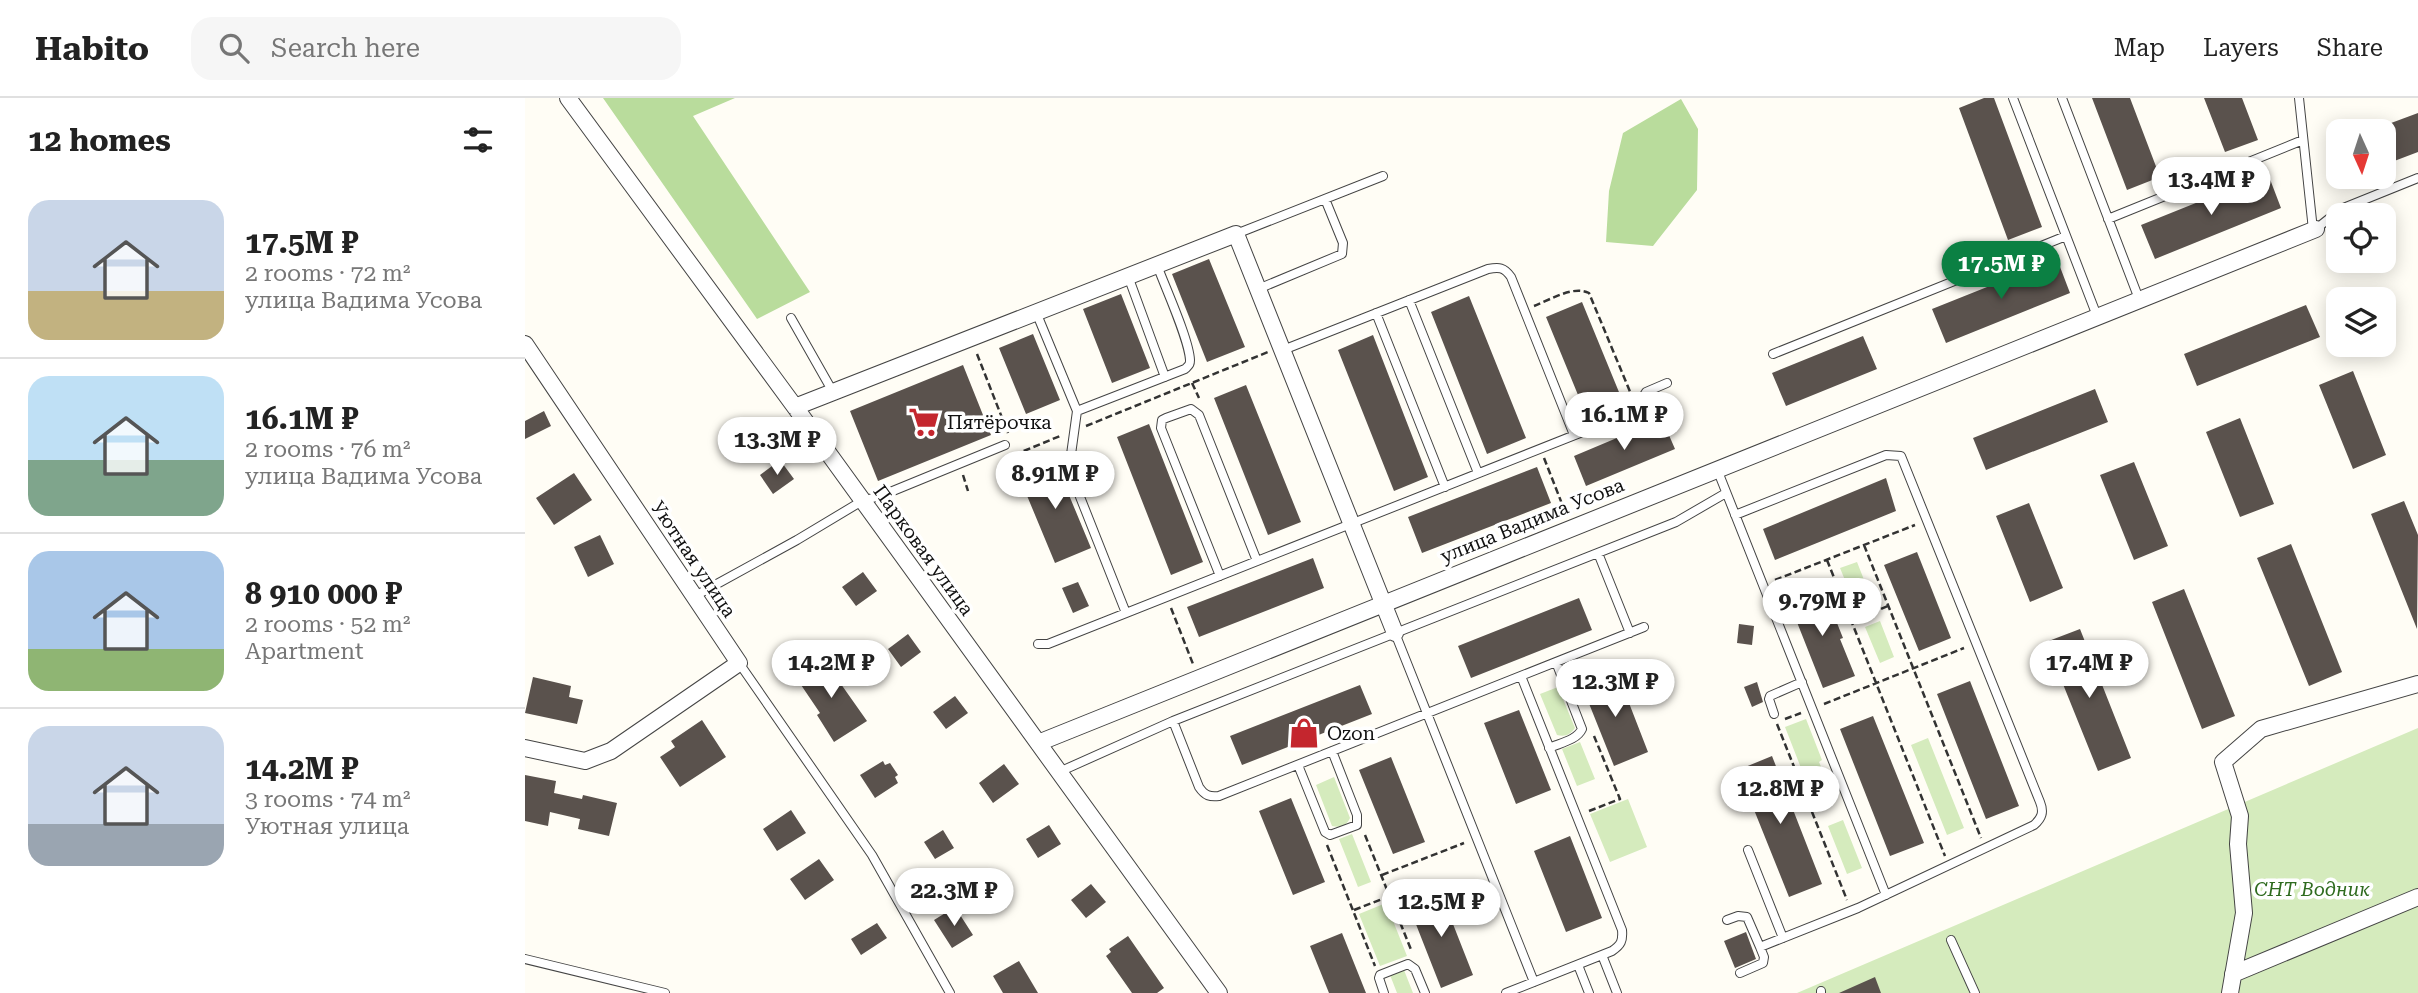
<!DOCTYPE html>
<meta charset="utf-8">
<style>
:root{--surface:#fff;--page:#f6f6f6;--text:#222;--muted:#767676;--line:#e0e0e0;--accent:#0b8043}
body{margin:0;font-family:"Roboto Serif",serif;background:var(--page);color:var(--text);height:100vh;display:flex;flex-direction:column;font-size:26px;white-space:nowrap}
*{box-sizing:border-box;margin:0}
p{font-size:23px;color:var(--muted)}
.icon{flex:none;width:38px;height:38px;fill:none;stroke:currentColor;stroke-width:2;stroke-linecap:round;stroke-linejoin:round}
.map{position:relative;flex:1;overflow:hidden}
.panel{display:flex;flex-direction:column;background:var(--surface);width:525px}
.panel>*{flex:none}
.needle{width:46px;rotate:177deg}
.controls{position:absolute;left:1801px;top:21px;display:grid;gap:14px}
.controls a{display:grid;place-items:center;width:70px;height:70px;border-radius:14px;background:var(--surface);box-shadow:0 4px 18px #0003;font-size:35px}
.price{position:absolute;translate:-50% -60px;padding:0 16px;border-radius:24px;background:#fff;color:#222;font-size:23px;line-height:46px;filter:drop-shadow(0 2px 4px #0008)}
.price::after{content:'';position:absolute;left:50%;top:42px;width:21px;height:16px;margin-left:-10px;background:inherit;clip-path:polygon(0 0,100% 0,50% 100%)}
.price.current{background:var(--accent);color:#fff}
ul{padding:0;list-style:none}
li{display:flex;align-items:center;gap:21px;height:175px;padding:0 28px}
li+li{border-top:2px solid var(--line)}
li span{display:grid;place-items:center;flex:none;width:196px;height:140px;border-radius:21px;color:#555}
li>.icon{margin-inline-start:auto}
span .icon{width:84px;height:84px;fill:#fffc;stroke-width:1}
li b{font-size:30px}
h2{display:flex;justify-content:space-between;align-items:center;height:84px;padding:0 28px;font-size:30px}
header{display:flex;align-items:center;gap:42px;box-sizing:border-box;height:98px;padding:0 35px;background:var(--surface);border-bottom:2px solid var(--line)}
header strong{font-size:33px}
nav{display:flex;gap:38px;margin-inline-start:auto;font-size:24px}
.search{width:490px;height:63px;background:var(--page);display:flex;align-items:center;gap:18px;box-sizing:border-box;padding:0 24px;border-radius:21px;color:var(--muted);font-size:26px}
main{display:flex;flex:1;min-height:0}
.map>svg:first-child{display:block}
.green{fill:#d5ebbd}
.forest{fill:#b9dc9c}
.building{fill:#5a524d}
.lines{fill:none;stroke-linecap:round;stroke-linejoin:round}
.service-casing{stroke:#444;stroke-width:10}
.minor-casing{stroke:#444;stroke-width:18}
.path{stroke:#333;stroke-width:2.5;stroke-dasharray:7 3.5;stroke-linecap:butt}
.service{stroke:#fff;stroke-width:8}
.minor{stroke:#fff;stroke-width:16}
.labels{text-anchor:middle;stroke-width:7;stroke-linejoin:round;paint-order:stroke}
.poi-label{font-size:19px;fill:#111;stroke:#fff;text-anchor:start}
.street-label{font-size:19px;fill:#111;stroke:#fff}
.park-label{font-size:19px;font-style:italic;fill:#2f6b1f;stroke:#fff}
</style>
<header>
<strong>Habito</strong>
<div class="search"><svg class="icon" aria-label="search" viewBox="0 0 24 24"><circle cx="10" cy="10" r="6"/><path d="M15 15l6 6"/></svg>Search here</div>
<nav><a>Map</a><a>Layers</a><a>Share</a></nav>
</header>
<main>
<section class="panel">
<h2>12 homes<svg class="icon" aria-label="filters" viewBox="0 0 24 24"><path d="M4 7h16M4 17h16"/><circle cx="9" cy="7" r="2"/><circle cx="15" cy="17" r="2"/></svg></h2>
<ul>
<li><span style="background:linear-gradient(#c9d6e8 65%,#c2b280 0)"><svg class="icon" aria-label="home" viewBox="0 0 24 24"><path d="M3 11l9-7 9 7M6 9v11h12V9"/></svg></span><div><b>17.5M ₽</b><p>2 rooms · 72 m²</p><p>улица Вадима Усова</p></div></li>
<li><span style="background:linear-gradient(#bfe0f5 60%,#7fa58c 0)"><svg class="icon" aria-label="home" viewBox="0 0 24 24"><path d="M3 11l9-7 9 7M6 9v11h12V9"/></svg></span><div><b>16.1M ₽</b><p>2 rooms · 76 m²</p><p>улица Вадима Усова</p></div></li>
<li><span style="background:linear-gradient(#a9c7e8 70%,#8fb573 0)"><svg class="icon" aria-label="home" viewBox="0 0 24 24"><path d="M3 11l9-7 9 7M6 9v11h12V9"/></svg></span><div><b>8 910 000 ₽</b><p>2 rooms · 52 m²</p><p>Apartment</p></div></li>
<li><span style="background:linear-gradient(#c9d6e8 70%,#9aa5b1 0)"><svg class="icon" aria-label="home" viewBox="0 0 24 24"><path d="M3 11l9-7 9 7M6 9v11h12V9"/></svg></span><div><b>14.2M ₽</b><p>3 rooms · 74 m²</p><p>Уютная улица</p></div></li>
</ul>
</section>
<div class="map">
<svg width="1893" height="895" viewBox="0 0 1893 895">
<rect width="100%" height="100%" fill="#fffdf5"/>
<path class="green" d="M1332 464 1347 502 1331 509 1315 470Z
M1355 523 1369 559 1355 565 1340 529Z
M1033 589 1050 630C1045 637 1040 639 1032 637L1015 596Z
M1281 621 1297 662 1294 664 1301 680 1287 686 1280 669 1276 670 1260 629Z
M1893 630V895H1272Z
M1403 640 1439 730 1422 737 1386 647Z
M1055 644 1070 681 1052 688 1037 651Z
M809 679 825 720C821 728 816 730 807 728L791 687Z
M1103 701 1122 749 1085 764 1065 716Z
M1318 722 1337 770 1322 776 1303 728Z
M827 736 846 784 833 789 814 741Z
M861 805 882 858 855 868 834 816Z
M879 872 888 895H872L865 877Z"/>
<path class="forest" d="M78 0H210L168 18 285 194 232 221Z
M1156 1 1173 31 1172 92 1128 148 1081 144 1084 93 1098 35Z"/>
<path class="building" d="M1459 0H1469L1517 129 1483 142 1434 10Z
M1567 0H1605L1635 79 1602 92Z
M1679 0H1717L1733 42 1700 54Z
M1893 15V54L1864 65 1858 53V28Z
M1743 76 1756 110 1630 161 1616 127Z
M684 161 720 249 682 264 647 176Z
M1532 161 1545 195 1421 245 1407 211Z
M596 196 625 270 587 285 558 211Z
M944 198 1001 340 962 356 906 214Z
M1057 204 1096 299 1060 314 1021 219Z
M1781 207 1795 239 1672 288 1659 256Z
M508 236 535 302 501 316 474 250Z
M848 237 903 379 869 393 813 252Z
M1338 238 1352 271 1261 308 1247 275Z
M438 267 466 337 353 383 325 313Z
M1828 273 1861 357 1828 371 1794 287Z
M721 287 776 424 743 437 689 300Z
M1570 291 1583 324 1461 372 1448 340Z
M19 313 26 328 0 341V323Z
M1715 320 1749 406 1715 419 1681 334Z
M1137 321 1150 351 1061 388 1049 358Z
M624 326 678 464 646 477 592 339Z
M529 361 566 450 530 465 493 376Z
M255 362 269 381 248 396 235 377Z
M1609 364 1643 448 1609 462 1575 377Z
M1012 369 1026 405 897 455 883 419Z
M49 375 67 402 29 427 11 400Z
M1361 380 1371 413 1250 462 1238 431Z
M1879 403 1893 437 1892 531 1846 416Z
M1504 405 1538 490 1505 504 1471 418Z
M75 437 89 466 63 479 49 449Z
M1766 446 1817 574 1784 588 1732 460Z
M1392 454 1426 540 1394 553 1359 467Z
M788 460 799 490 674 539 662 509Z
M338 474 352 493 331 508 317 489Z
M553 484 564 508 548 515 537 490Z
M1298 490 1318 540 1315 541 1330 578 1298 590 1264 504Z
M1659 491 1710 618 1677 631 1627 504Z
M1054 500 1067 532 946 580 933 548Z
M1214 526 1229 528 1227 547 1212 545Z
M1555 531 1606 660 1573 673 1521 544Z
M383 536 396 554 376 569 363 551Z
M299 562 342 623 309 644 292 617 295 615 272 581 276 578 273 574 289 563 292 567Z
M1092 574 1123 654 1089 668 1057 588Z
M8 579 46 588 44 599 58 602 52 626 0 615Z
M1445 583 1494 708 1461 721 1412 596Z
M1232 584 1238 604 1227 609 1219 589Z
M835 587 847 616 717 667 705 638Z
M430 598 443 615 421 631 408 614Z
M994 612 1026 692 991 706 959 625Z
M1348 618 1399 745 1365 758 1315 631Z
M177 622 201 659 155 689 135 659 150 649 146 643Z
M1247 658 1297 786 1264 799 1213 672Z
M866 659 900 744 868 756 834 672Z
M358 663 360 667 365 665 373 677 370 679 373 685 350 700 335 677Z
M479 666 494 686 468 705 454 685Z
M0 677 31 683 29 695 57 701 58 697 92 705 84 738 53 731 55 721 25 714 23 728 0 723Z
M766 700 800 784 768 797 734 713Z
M266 712 281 735 252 753 238 731Z
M524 727 536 746 513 760 501 741Z
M418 732 429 750 410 761 399 744Z
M1045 738 1077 820 1041 834 1009 753Z
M294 761 309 782 280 802 265 781Z
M566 786 581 804 561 820 546 802Z
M915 793 948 877 916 890 883 806Z
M430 809 448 837 427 850 409 822Z
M352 825 362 840 336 857 326 841Z
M1221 834 1231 861 1210 870 1199 843Z
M817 835 841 895H804L785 848Z
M603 838 639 890 632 895H607L581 858 586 854 584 851Z
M494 863 513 895H478L468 878Z
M1350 879 1356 895H1314Z"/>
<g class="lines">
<g class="service-casing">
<path id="service" d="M1488 0 1572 218
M1537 0 1614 201
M1774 0 1788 132
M1583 121 1778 42
M1791 131 1816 111 1893 80
M711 136 858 78
M603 178 640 279
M733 191 817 156 818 145 800 101
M884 202 953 375
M511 214 552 313 544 371 601 515
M851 215 920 389
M266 220 308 294
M758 252 963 171C974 169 979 169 986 179L1049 337
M1248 256 1541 138
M552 313 660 271C664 267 665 267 665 262 664 241 640 189 632 167
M1192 371 1361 797
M1073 455 1105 535
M695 478 636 330 637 322 641 320 666 311 674 317 732 463
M170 498 272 442 337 403 358 397 480 347
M870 535 1009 884
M513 546H523L1103 316 1110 312 1121 294 1142 285
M214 565 347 757 425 895
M1249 616 1244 601 1245 598 1277 584
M648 623 674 689C680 698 685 699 694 698L1119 529
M1024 650C1035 645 1052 642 1057 631L1031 564
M773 667 800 734 805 737 832 727V717L807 653
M534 674 648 623 1151 424 1201 395
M1223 752 1258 840
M1202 822 1213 818 1222 819 1235 849 1333 810 1509 727C1517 720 1519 714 1515 704L1376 358 1361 357 1210 417
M1426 842 1450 895
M1077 857 1092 895
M0 861 140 895
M1053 867 1064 895
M1215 875 1238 865 1239 859 1235 849
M1296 893V895
M859 895 854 880 855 877 883 866 890 871 900 895
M981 895 1087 853C1096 847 1098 843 1097 832L996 578"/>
</g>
<g class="minor-casing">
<path id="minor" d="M43 0 270 309 694 895
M0 246 214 565 86 653 60 663 0 650
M270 309 711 136 870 535
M513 645 1791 131
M1708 876 1893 799
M1705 895 1719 815 1713 746 1715 718 1698 664 1736 631 1893 586"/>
</g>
<path class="path" d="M1009 208C1025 202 1048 187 1064 195L1106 296
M452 256 483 335
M667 285 674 300
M561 328 743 254
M489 357 535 338
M1019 360 1041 416
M438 377 443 393
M1339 447 1456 740
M1302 462 1420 758
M1250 482 1390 427
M646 510 668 566
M1327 523 1363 508
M1299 606 1439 550
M1260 621 1276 615
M1252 626 1322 802
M1064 713 1095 701 1069 638
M840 737 887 854
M802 747 850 868
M857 777 939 745
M829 812 865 798"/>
<use href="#service" class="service"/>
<use href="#minor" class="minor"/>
</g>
<defs>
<g id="supermarket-bare" transform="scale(2.415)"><path d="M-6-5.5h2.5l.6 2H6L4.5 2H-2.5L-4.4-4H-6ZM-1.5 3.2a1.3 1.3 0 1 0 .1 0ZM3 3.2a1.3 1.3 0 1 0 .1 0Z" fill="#c4262e" stroke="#fff" stroke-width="2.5" paint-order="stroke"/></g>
<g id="shop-bare" transform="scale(2.415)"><path d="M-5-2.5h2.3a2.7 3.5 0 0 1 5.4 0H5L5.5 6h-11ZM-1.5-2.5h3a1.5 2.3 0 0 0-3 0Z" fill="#c4262e" stroke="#fff" stroke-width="2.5" paint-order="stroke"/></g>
</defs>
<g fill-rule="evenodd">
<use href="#supermarket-bare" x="399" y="324"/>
<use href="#shop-bare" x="779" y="635"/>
</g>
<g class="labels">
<g class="poi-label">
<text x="422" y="331">Пятёрочка</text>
<text x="802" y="642">Ozon</text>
</g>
<g class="street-label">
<text transform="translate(1007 422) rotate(-22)" y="7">улица Вадима Усова</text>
<text transform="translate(399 452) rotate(54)" y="7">Парковая улица</text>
<text transform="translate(169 461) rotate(56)" y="7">Уютная улица</text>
</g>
<g class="park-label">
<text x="1787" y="798">СНТ Водник</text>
</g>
</g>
</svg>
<div class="controls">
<a><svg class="needle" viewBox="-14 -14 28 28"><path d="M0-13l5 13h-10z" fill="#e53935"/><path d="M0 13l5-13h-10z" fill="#767676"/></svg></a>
<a><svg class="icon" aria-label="locate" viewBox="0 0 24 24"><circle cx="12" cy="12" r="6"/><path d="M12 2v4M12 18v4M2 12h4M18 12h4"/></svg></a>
<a><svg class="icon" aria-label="layers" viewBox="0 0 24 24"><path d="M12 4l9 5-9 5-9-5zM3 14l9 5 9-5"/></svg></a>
</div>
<b class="price" style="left:1686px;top:119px">13.4M ₽</b>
<b class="price current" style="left:1476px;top:203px">17.5M ₽</b>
<b class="price" style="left:1099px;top:354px">16.1M ₽</b>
<b class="price" style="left:252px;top:379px">13.3M ₽</b>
<b class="price" style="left:530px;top:413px">8.91M ₽</b>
<b class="price" style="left:1297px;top:540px">9.79M ₽</b>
<b class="price" style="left:306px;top:602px">14.2M ₽</b>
<b class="price" style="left:1564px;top:602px">17.4M ₽</b>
<b class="price" style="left:1090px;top:621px">12.3M ₽</b>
<b class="price" style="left:1255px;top:728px">12.8M ₽</b>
<b class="price" style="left:429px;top:830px">22.3M ₽</b>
<b class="price" style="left:916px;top:841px">12.5M ₽</b>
</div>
</main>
